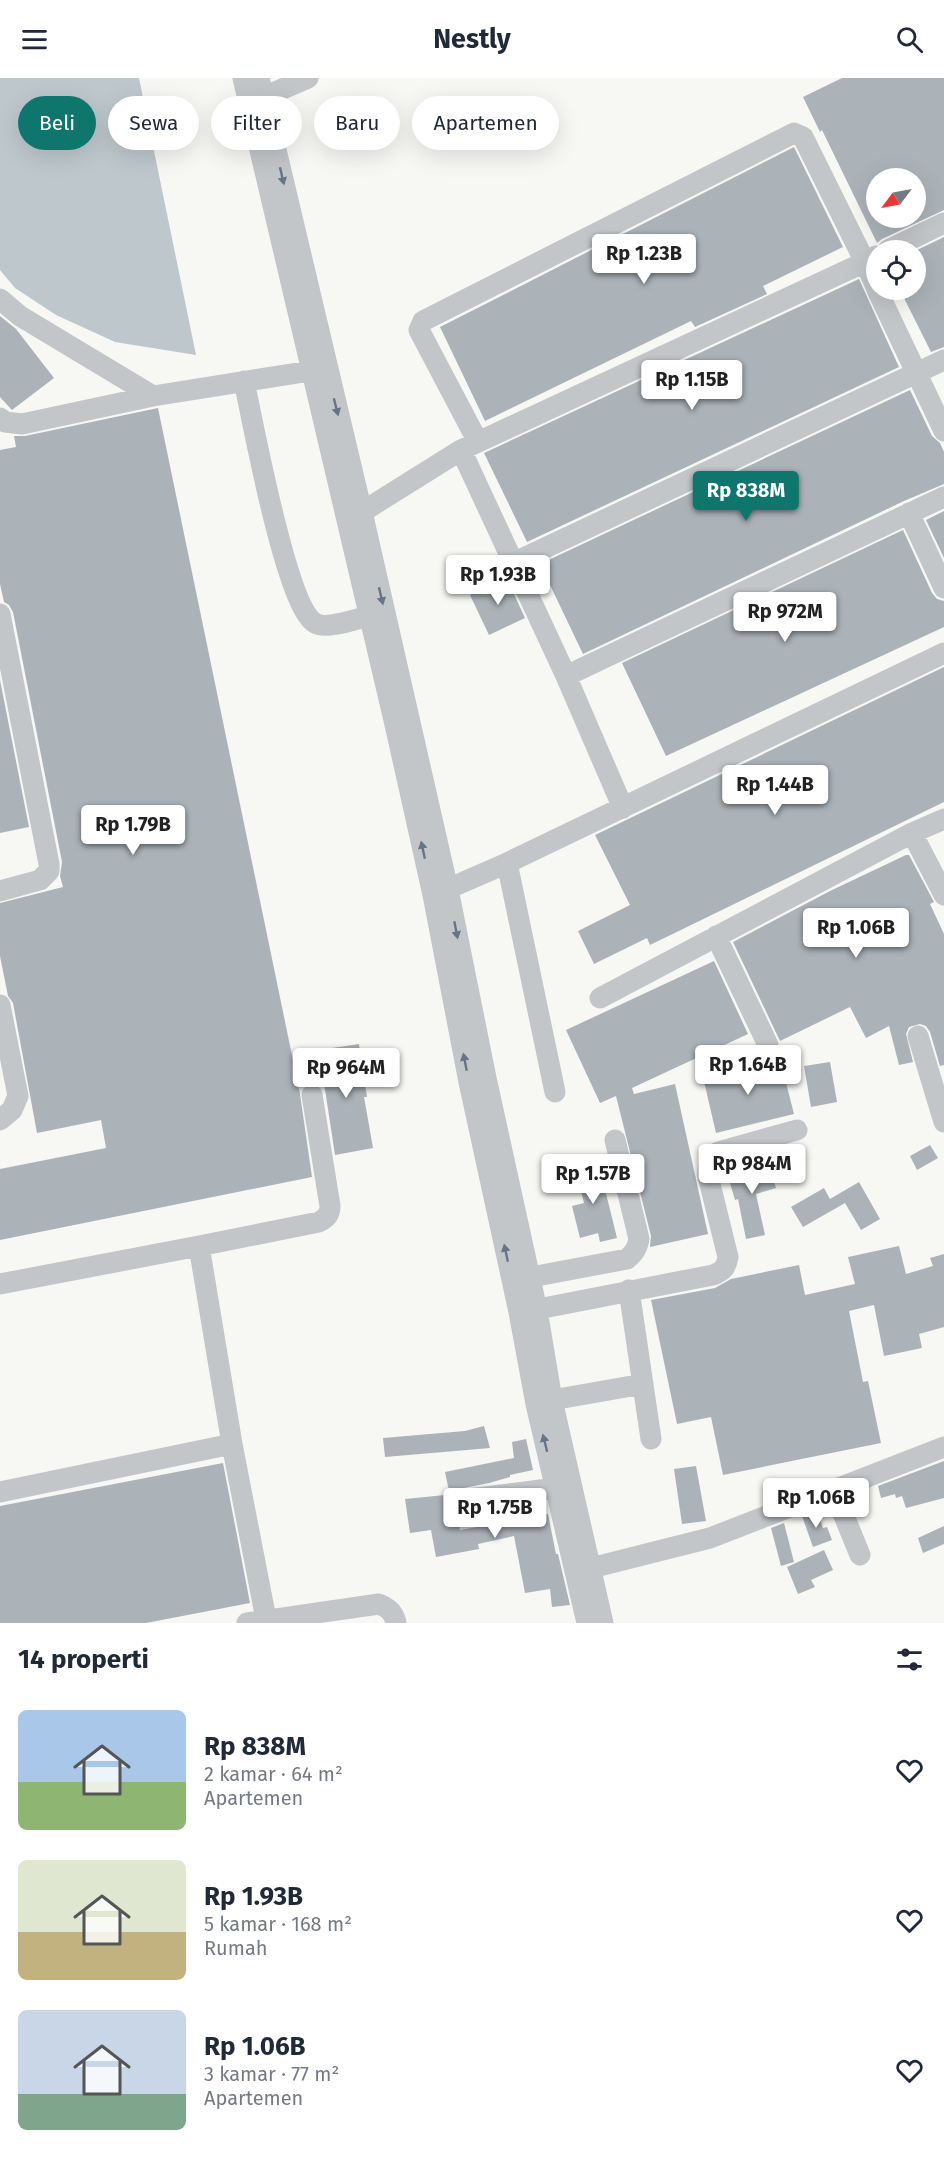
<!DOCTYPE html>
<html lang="id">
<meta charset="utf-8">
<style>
:root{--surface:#fff;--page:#f2f2f3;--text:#1f2937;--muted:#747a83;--accent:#0f766e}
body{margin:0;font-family:"Fira Sans",sans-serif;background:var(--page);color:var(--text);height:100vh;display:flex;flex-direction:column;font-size:22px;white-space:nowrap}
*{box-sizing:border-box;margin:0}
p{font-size:20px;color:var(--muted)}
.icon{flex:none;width:33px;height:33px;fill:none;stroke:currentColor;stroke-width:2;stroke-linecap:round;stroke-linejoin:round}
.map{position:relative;height:1545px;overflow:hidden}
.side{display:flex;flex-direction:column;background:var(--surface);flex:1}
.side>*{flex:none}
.banner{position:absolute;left:18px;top:18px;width:600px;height:54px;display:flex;gap:12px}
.needle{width:39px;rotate:238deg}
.buttons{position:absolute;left:866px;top:90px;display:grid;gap:12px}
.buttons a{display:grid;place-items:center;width:60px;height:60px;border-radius:50%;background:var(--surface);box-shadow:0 6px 24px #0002;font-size:30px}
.price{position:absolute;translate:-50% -51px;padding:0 14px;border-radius:6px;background:#fff;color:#222;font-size:20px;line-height:39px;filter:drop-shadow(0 2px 3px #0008)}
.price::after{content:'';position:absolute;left:50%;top:36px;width:18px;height:14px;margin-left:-9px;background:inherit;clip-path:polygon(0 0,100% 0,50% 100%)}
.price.on{background:var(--accent);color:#fff}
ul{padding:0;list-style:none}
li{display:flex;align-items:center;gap:18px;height:150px;padding:0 18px}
li span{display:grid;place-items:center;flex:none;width:168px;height:120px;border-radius:9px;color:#555}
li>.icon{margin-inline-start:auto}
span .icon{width:72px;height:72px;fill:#fffc;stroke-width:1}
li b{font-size:26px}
h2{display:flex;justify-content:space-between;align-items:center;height:72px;padding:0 18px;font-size:26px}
.pill{padding:0 21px;border-radius:27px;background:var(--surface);box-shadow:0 6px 24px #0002;font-size:21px;line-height:54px}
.pill.on{background:var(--accent);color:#fff}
header{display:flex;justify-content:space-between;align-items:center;height:78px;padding:0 18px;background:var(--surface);font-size:27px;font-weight:700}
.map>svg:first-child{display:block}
.water{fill:#bdc7cc}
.building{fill:#abb3b9;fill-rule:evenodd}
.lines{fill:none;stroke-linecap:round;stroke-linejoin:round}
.minor{stroke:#c2c6c9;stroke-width:21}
.oneway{fill:#667585}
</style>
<header><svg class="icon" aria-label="menu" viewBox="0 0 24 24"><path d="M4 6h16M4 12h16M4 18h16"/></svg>Nestly<svg class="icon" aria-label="search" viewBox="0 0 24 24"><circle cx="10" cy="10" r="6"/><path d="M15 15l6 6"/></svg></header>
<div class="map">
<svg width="944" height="1545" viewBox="0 0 944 1545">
<rect width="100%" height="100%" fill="#f7f7f4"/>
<path class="water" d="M0 0H139L196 277 115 264 56 237 15 210 0 192Z"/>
<path class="building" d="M842 0H944V132L882 161 877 165 822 52 820 54 803 19ZM876 100H915V140H876Z
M794 69 843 169 763 208 767 216 695 249 691 243 485 343 440 249Z
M944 159V269L931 274 900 212H915V173Z
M859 201 899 289 527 464 484 375Z
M0 238 16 251 54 300 12 332 0 319Z
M910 312 932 358 940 365 944 374V406L904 423 583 576 540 486Z
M158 330 300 1016 312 1099 0 1162V1091L106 1070 101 1042 37 1055 13 925 8 918 0 878V825L63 809 60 798 62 784 13 534 9 527 4 524 0 506V372L16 369 14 358H25Z
M944 433V480L926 442Z
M903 452 932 515 937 521 944 523V549L666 678 622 585Z
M506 499 525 540 489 557 470 517Z
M944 589V724L650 867 647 860 594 886 578 853 630 827 595 757Z
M0 602 29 749 0 755Z
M906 777H909L934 824 930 826 944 856V987L940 988 930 954 926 948 920 946 909 949 906 956 913 984 899 987 889 948 866 960 850 929 780 963 733 864 830 813Z
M714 883 748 956 632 1010 634 1016 675 1006 708 1156 650 1169 651 1158 616 1018 600 1025 566 952Z
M359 966 367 1019H364L373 1070 335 1077 319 972Z
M780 981 794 1036 716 1055 703 999Z
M830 984 837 1024 811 1029 804 988Z
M930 1067 938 1080 917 1092 910 1078Z
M768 1082 776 1110 756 1116 765 1157 746 1161 738 1121 735 1122 727 1095Z
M598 1083 617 1160 600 1164 598 1155 580 1160 572 1128 584 1125 575 1089Z
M859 1104 880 1141 861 1152 845 1125 803 1149 791 1129 824 1110 830 1121Z
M899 1168 906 1196 933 1188 930 1180 944 1176V1249L919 1256 922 1270 884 1278 874 1227 849 1233 863 1304 868 1303 881 1365 723 1397 711 1339 677 1346 651 1222 715 1210 731 1201 799 1187 805 1217 855 1206 848 1179Z
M484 1348 490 1370 385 1379 383 1360 465 1353Z
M526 1361 533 1392 510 1397V1399L489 1405 449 1413 445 1394 514 1380 512 1364Z
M944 1383V1420L906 1430 902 1418 896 1420 895 1416 881 1420 878 1408Z
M223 1385 250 1525 146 1545H0V1428Z
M696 1388 706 1443 682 1446 674 1391Z
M455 1416 460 1452 483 1448 479 1433 506 1429 507 1432 526 1428 528 1440 548 1436 556 1476H558L570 1527 552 1529 550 1511 525 1515 514 1458 478 1466 479 1471 436 1479 431 1452 410 1455 405 1421Z
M817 1432 823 1450 827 1449 832 1462 813 1469 802 1438Z
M784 1445 794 1484 781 1488 771 1450Z
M944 1448V1466L923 1475 918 1460Z
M824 1472 833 1492 811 1502 815 1509 798 1516 787 1489Z"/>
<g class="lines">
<path class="minor" d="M243 0 394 642 433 817 469 1004 519 1234 536 1326 587 1545
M259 0 362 434 448 811 486 1000 537 1232 552 1322 603 1545
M252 24 308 0
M888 172 944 145
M877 212 944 353
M0 221 20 238 153 318
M244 303C253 344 286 528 315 545 326 552 356 541 369 538
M0 340 5 344 22 346 153 318 323 291
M478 364 419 252 423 243 794 55 803 59 865 184 876 178
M362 434 461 372
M909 435 944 510
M513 485 944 282
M0 536 49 786V793L40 802 0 813
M566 598 944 419
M623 730 566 598 461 372 865 184 876 209
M912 755 944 817
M507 785 555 1014
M436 816 507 785 944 575
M716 858 768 967
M600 920 912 755 944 741
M0 927 18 1018 12 1032 0 1042
M918 958 944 1044
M199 1168 319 1144C326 1140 330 1137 330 1128L312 1017
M515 1202 627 1181C634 1175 637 1171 639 1161L615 1062
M0 1206 199 1168 232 1366 266 1541
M629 1212 651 1361
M523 1234 713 1197C723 1193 726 1190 728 1179L708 1098C708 1087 709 1081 718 1074L797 1052
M552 1322 643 1306
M834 1413 860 1477
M0 1414 232 1366
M469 1421 556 1410
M579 1493 710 1460 944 1369
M247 1545 379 1526C388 1530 394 1534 396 1545"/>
</g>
<defs><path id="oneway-solid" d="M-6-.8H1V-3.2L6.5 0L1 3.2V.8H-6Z" transform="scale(1.5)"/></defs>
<g class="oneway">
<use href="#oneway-solid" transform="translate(282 98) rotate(77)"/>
<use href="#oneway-solid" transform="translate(336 329) rotate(76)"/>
<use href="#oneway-solid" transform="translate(381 518) rotate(77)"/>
<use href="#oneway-solid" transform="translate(423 772) rotate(-102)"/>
<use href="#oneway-solid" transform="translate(456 852) rotate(79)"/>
<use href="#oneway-solid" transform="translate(465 984) rotate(-101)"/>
<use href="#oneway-solid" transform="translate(506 1175) rotate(-102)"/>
<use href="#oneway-solid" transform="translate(545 1365) rotate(-104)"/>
</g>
</svg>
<div class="buttons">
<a><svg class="needle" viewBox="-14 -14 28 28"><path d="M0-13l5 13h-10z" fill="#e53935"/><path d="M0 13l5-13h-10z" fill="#747a83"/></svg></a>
<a><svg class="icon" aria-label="locate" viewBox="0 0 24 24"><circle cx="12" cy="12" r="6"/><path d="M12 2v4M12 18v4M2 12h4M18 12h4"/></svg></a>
</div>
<b class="price" style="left:644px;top:207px">Rp 1.23B</b>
<b class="price" style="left:692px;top:333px">Rp 1.15B</b>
<b class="price on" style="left:746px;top:444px">Rp 838M</b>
<b class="price" style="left:498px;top:528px">Rp 1.93B</b>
<b class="price" style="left:785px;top:565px">Rp 972M</b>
<b class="price" style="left:775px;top:738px">Rp 1.44B</b>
<b class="price" style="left:133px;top:778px">Rp 1.79B</b>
<b class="price" style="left:856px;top:881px">Rp 1.06B</b>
<b class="price" style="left:748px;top:1018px">Rp 1.64B</b>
<b class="price" style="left:346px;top:1021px">Rp 964M</b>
<b class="price" style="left:752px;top:1117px">Rp 984M</b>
<b class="price" style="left:593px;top:1127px">Rp 1.57B</b>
<b class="price" style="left:816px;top:1451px">Rp 1.06B</b>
<b class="price" style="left:495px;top:1461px">Rp 1.75B</b>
<div class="banner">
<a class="pill on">Beli</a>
<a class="pill">Sewa</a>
<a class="pill">Filter</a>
<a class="pill">Baru</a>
<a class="pill">Apartemen</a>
</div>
</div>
<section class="side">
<h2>14 properti<svg class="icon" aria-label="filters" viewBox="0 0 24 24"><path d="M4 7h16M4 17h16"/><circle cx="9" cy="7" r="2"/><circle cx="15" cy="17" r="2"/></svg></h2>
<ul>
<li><span style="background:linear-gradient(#a9c7e8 60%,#8fb573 0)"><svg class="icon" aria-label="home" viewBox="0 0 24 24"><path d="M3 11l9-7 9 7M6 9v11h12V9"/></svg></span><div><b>Rp 838M</b><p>2 kamar · 64 m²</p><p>Apartemen</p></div><svg class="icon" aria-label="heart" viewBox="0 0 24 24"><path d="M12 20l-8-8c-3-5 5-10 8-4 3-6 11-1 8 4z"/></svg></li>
<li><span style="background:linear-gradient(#dfe7d0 60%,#c2b280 0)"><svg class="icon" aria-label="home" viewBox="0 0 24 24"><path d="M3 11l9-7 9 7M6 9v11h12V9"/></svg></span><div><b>Rp 1.93B</b><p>5 kamar · 168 m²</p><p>Rumah</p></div><svg class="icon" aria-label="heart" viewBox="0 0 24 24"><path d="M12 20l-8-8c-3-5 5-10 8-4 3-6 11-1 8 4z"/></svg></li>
<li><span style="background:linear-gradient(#c9d6e8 70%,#7fa58c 0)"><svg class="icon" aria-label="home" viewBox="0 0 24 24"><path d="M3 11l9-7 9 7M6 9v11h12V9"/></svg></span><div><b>Rp 1.06B</b><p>3 kamar · 77 m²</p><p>Apartemen</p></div><svg class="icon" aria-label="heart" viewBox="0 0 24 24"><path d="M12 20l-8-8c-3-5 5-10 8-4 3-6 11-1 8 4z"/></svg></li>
</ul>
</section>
